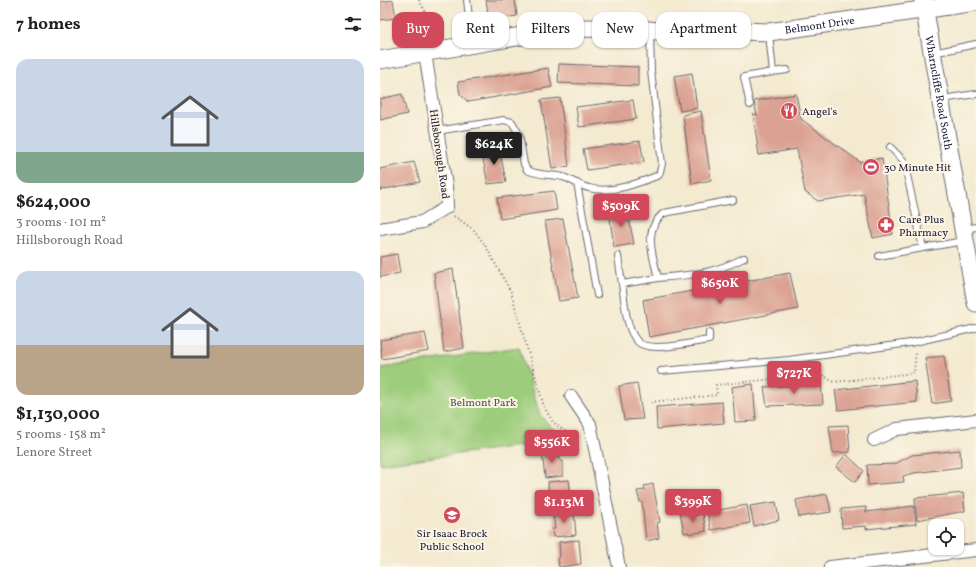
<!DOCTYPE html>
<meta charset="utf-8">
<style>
:root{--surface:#fff;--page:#f2f2f2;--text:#202124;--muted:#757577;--accent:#d1495b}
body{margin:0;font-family:Vollkorn,serif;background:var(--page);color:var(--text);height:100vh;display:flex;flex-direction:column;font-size:15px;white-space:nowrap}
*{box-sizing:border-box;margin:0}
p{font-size:13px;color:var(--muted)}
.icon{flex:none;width:22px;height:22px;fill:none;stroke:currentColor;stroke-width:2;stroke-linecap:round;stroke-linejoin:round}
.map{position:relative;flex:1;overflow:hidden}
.drawer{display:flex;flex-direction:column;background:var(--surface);width:380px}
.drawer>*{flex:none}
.hud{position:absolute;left:12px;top:12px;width:380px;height:36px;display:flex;gap:8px}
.controls{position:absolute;left:548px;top:519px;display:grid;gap:8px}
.controls a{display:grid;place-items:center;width:36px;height:36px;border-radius:8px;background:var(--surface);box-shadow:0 1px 3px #0004;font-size:20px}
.price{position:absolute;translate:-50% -34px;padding:0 9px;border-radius:4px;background:var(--accent);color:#fff;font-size:13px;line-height:26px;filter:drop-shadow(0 1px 2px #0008)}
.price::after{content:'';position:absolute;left:50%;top:24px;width:12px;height:9px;margin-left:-6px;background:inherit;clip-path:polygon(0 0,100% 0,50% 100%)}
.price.active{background:#222;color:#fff}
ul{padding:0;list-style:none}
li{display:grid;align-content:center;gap:8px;height:212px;padding:0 16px}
li span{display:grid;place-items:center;height:124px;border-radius:12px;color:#555}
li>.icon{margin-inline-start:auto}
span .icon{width:72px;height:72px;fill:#fffc;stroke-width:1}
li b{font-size:17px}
h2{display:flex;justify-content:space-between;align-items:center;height:48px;padding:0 16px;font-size:17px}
.pill{padding:0 14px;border-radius:12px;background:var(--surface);box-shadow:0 1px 3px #0004;font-size:14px;line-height:36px}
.pill.active{background:var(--accent);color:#fff}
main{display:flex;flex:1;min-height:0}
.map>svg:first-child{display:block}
.green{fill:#9dcd7c;stroke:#60785c}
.building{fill:#dba293}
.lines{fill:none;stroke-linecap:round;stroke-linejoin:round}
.lane-casing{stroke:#6b686f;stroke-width:8}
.street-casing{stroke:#6b686f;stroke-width:14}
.secondary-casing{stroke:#6b686f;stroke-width:19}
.path{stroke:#6b686f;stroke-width:2;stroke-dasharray:1 3;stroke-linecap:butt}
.lane{stroke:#fff;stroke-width:6}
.street{stroke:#fff;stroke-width:12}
.secondary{stroke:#fff;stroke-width:17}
.labels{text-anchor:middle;stroke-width:4;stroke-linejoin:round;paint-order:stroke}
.street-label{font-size:11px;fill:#22223b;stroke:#fcf5e5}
.poi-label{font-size:11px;fill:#22223b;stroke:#fcf5e5;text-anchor:start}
.park-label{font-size:11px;fill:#47554e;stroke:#fcf5e5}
</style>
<main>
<section class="drawer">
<h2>7 homes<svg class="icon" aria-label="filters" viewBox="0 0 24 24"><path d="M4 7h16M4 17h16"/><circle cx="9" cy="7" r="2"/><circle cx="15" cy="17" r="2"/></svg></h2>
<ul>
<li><span style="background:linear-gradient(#c9d6e8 75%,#7fa58c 0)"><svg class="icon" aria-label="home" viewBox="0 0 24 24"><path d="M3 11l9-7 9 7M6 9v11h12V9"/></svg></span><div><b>$624,000</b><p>3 rooms · 101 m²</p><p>Hillsborough Road</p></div></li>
<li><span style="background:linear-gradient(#c9d6e8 60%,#b9a48a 0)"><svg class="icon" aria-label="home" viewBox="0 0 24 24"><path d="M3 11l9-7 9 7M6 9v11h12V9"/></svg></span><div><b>$1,130,000</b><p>5 rooms · 158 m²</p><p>Lenore Street</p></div></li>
</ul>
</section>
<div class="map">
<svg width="596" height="567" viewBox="0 0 596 567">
<rect width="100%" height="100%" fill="#fcf5e5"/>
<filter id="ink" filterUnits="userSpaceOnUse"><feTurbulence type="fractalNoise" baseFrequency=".025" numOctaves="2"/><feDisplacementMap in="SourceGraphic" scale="8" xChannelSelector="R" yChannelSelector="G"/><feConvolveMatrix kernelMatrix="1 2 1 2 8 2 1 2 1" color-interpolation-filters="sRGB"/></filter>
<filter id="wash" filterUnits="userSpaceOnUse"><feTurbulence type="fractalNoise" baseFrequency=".012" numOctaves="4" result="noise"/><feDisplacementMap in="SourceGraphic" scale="16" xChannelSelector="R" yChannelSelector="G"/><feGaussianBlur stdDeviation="0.9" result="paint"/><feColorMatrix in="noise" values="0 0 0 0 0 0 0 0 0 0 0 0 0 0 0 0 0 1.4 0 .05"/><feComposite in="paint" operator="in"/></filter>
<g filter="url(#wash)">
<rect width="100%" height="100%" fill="#f3ead0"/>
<path class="green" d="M139 347 160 415 172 428 194 439 0 464V368Z"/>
<g id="blocks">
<path class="building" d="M13 0 16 18 0 20V2Z
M106 0H135L137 16 109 20Z
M179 64 258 67V86L178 83Z
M168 68 172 87 88 102 80 94 78 82Z
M312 73 317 108 300 111 294 76Z
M22 94 27 114 0 120V99Z
M416 94 421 119 480 162 502 158 513 234 493 238 484 194 438 201 425 192 417 149 379 155 373 114 377 115 374 101Z
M180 98 189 166 172 169 161 100Z
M253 100 256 119 199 127 196 107Z
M321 111 331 180 312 184 303 115Z
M260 141 264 162 207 170 203 149Z
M119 147 126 182 108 184 101 149Z
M34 162 40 182 0 190V169Z
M174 191 177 210 120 219 117 198Z
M247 209 254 244 234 247 229 212Z
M183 219 198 298 179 301 165 221Z
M17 254 20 273 0 277V257Z
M73 269 84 348 64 352 54 273Z
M410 273 418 309 269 337 263 300Z
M45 333 49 351 2 359 0 340Z
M564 356 571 401 552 404 545 358Z
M535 381 537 402 458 410 455 390Z
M257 383 263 419 244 420 239 386Z
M373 384 376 421 355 422 352 387Z
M441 384 443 404 387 406 384 387Z
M342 402 344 423 277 429 276 407Z
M468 425 470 452 453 453 449 426Z
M178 450 180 461H183V476L165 478 162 452Z
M580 450 581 467 534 473 523 476 524 482 488 485 487 465 515 464 532 455Z
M466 454 484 471 475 482 456 467Z
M189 480 192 505 169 507 168 482Z
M273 484 280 522 277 523 279 538 266 541 262 502H260L257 491 265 490 264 486Z
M583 493 585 511 537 520 535 498Z
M447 494 451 512 419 517 416 500Z
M396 502 399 520 374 526 370 506Z
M367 505 370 523 331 530 327 512Z
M534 506 536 524 486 529V526L462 528 461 509 486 507V512Z
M310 510 312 516 323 514 326 531 309 534V532L304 533 300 512Z
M194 511 196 535 173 537 172 529H175L173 513Z
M199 540 201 564 179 567 178 558 180 557 179 542Z"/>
</g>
</g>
<g filter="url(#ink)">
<use href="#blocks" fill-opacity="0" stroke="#6b686f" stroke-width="1"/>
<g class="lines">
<g class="lane-casing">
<path id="lane" d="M87 0 92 44
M553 53 596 44
M393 72 407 70
M562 99 596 94
M370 105 364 77 393 72 389 34
M57 131 124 120 132 122 139 134 144 164 147 170C159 176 171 174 183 177 192 180 200 186 209 188 231 194 259 183 279 175L282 164 271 71 270 32
M510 147 524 161 543 248 584 241
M197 183 217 295
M353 200 284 213C262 230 273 255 278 278 312 275 332 274 364 258
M585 229 596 227
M238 256 242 284
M499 256 543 248
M278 278 242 284C245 301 245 327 257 341 268 354 313 342 329 340V333
M281 371 409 360 530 343 596 328"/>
</g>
<g class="street-casing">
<path id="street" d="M0 229 42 222 67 207 66 186 45 53
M191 396 210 424 239 567
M494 440 517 429 596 420
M450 567 596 550"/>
</g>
<g class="secondary-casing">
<g id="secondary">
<path id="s1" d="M543 0 596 303"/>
<path id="s2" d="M0 60 160 33 204 28 260 29 295 33 335 30 389 32 596 2"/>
</g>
</g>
<path class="path" d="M39 0 57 33
M74 216 94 230 105 245 131 292 164 407 173 422 194 439 198 449
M271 402 337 395 336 385 440 374 454 382 534 373 536 351"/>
<use href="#lane" class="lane"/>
<use href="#street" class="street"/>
<use href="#secondary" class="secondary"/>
</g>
</g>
<defs>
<g id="restaurant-disc" transform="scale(0.9)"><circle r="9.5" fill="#d1495b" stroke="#fcf5e5"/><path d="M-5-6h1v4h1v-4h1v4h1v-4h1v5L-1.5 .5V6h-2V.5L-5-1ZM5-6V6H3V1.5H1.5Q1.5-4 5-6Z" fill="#fff"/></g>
<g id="stadium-disc" transform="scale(0.9)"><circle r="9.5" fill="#d1495b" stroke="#fcf5e5"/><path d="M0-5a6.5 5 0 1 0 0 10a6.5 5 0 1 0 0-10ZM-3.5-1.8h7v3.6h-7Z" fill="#fff"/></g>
<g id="pharmacy-disc" transform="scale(0.9)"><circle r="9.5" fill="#d1495b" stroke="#fcf5e5"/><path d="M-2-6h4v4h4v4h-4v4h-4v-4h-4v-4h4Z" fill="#fff"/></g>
<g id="school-disc" transform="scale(0.9)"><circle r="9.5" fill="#d1495b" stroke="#fcf5e5"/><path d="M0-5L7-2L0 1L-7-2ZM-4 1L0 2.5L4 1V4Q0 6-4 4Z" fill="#fff"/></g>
</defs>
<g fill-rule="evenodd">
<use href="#restaurant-disc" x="409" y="111"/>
<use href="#stadium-disc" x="491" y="167"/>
<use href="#pharmacy-disc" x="506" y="225"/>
<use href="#school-disc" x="72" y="515"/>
</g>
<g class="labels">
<g class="street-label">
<text dy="4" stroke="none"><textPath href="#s2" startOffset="443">Belmont Drive</textPath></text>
<text dy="4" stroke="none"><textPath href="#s1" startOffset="94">Wharncliffe Road South</textPath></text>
<text transform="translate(60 154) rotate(82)" y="4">Hillsborough Road</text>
</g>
<g class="poi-label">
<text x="422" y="115">Angel's</text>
<text x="504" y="171">30 Minute Hit</text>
<text x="519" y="223">Care Plus<tspan x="519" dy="13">Pharmacy</tspan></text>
<text x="72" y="537" text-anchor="middle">Sir Isaac Brock<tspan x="72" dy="13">Public School</tspan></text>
</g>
<g class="park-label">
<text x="103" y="406">Belmont Park</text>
</g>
</g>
</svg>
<div class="controls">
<a><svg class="icon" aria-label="locate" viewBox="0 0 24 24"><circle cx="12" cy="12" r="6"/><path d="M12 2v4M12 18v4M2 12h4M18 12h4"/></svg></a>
</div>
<b class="price active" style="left:114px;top:166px">$624K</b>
<b class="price" style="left:241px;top:228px">$509K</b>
<b class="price" style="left:340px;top:305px">$650K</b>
<b class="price" style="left:414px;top:395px">$727K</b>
<b class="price" style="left:172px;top:464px">$556K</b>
<b class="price" style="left:313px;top:523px">$399K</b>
<b class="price" style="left:184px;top:524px">$1.13M</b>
<div class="hud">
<a class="pill active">Buy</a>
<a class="pill">Rent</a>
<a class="pill">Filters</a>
<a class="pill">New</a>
<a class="pill">Apartment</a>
</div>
</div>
</main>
